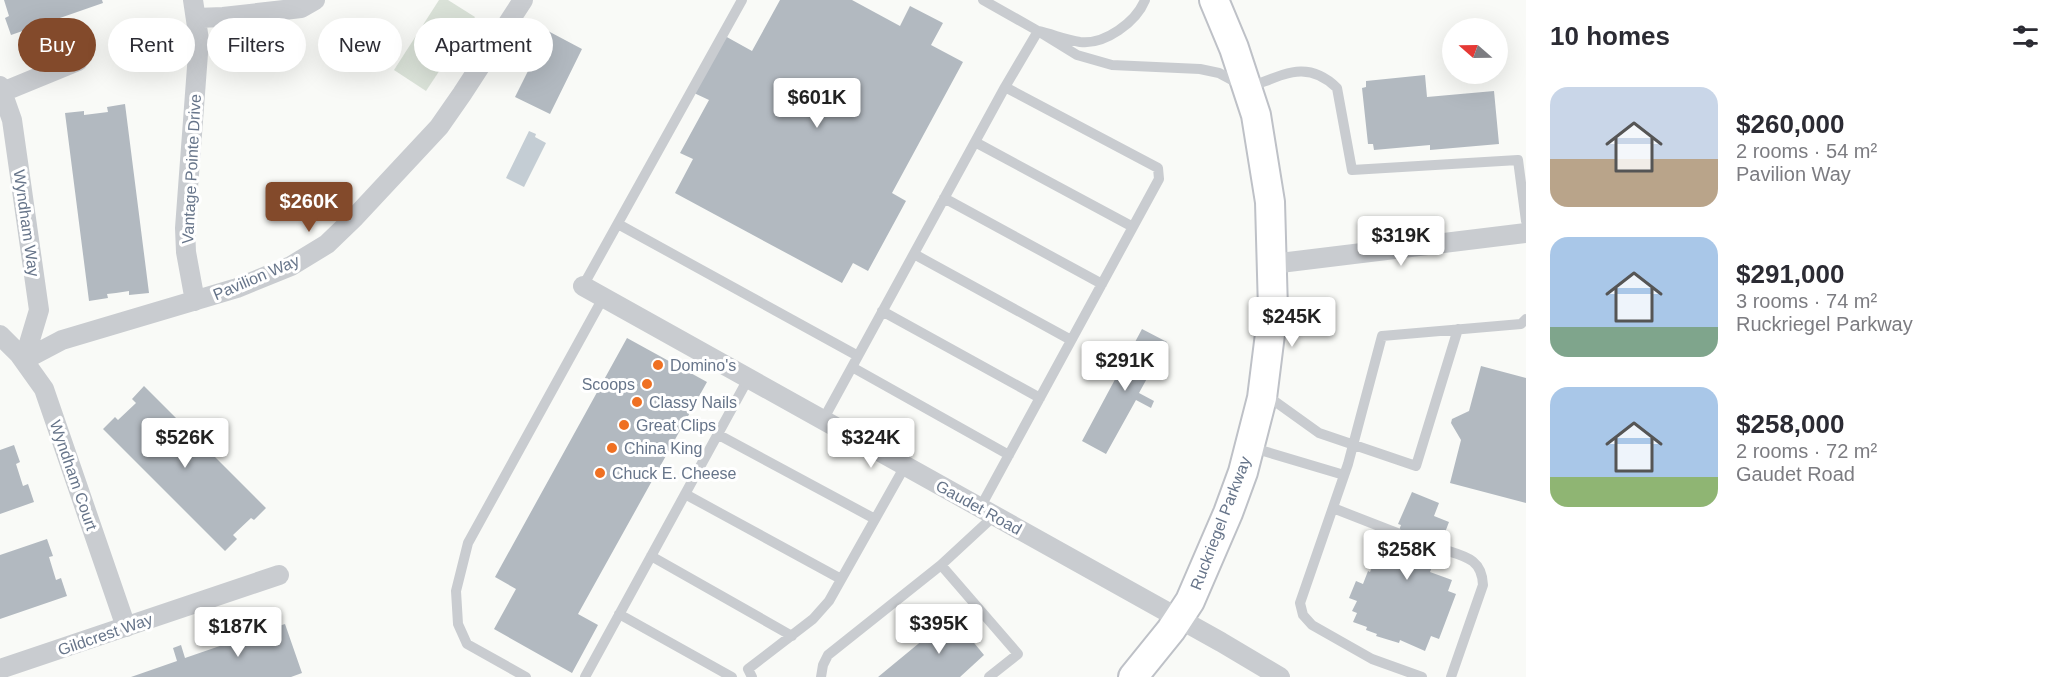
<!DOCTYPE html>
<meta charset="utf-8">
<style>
:root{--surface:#fff;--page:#f2f2f3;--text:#2b2b33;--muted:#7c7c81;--accent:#834a2b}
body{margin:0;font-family:Helvetica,sans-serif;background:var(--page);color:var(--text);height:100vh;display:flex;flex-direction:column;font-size:22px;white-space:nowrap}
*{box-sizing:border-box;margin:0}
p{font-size:20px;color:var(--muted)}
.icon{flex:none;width:33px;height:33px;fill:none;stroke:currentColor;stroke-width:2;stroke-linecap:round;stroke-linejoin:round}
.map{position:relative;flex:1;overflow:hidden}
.panel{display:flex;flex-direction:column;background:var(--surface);width:540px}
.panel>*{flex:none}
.hud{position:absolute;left:18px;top:18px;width:570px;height:54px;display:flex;gap:12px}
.needle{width:39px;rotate:290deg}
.fabs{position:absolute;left:1442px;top:18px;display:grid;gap:12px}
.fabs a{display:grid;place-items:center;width:66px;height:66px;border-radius:50%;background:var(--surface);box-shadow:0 6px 24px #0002;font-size:30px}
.price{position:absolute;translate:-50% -51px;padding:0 14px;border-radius:6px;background:#fff;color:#222;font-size:20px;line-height:39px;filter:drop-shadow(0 2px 3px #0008)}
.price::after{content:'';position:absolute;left:50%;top:36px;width:18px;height:14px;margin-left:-9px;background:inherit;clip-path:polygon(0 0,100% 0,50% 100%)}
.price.selected{background:var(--accent);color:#fff}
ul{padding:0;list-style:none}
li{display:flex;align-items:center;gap:18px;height:150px;padding:0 24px}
li span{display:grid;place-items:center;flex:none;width:168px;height:120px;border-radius:18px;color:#555}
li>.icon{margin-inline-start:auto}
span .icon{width:72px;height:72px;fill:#fffc;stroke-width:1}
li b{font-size:26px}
h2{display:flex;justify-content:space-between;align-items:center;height:72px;padding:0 24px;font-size:26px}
.tag{padding:0 21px;border-radius:27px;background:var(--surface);box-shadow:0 6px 24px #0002;font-size:21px;line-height:54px}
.tag.selected{background:var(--accent);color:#fff}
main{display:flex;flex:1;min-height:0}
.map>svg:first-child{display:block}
.green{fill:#dae2d8}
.water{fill:#c4cdd4}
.building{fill:#b2b9c0}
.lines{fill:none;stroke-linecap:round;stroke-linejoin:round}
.secondary-casing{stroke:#bec1c7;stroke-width:32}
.service{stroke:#c9ccd0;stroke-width:10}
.minor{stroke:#c9ccd0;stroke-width:20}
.secondary{stroke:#fff;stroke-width:28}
.poi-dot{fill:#ef7022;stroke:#fff;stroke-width:2}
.labels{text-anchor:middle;stroke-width:6;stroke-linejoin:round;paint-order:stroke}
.street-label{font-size:16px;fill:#67758a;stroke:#fff}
.poi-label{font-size:16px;fill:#67758a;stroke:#fff;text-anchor:start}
</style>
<main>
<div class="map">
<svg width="1526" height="677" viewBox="0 0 1526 677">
<rect width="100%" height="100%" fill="#f9faf7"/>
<path class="green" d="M439 0H448L475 17 426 91 394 70Z"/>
<path class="water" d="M529 131 536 134 535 137 546 143 524 187 506 178Z"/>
<path class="building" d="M4 0H102L103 3 11 35 5 18 9 16Z
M780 0H852L900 26 910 6 943 23 931 45 963 62 892 193 906 201 868 271 853 263 842 283 675 193 693 159 680 153 709 100 694 93 725 36 752 51Z
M548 31 582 49 550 114 515 97Z
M1425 75 1427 97 1494 91 1499 144 1430 150V145L1374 150 1373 144H1368L1362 88 1366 87V81Z
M125 104 149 293 129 295V291L116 293 107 294 108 298 89 301 65 113 84 111V115L108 112 107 107Z
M1142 329 1167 342 1139 393 1154 401 1151 408 1136 400 1106 454 1082 441Z
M627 338 707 382 578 614 598 625 572 673 494 629 516 589 495 577Z
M1481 366 1526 378V503L1450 483 1461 440 1451 423 1452 419 1469 411Z
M144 386 266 508 254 520 251 518 233 535 237 539 225 551 103 429 115 417 118 420 136 403 132 399Z
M14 445 20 462 16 464 23 486 28 484 34 502 0 514V450Z
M1412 492 1439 503 1434 516 1449 522 1430 572 1452 580 1448 591 1456 594 1439 639 1431 636 1425 651 1400 640 1399 643 1376 636 1377 634 1366 630 1367 627 1353 622 1357 613 1352 611 1357 601 1349 598 1356 581 1363 584 1368 571 1370 572 1375 560 1378 561 1385 540 1394 543 1401 525 1398 524Z
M47 539 53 556 49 557 56 580 61 578 67 596 0 619V555Z
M952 616 984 655 960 677H878Z
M250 620 254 634 285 624 302 673 291 677H131L177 661 173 648 181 645 185 658 246 637 241 623Z"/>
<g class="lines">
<g class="secondary-casing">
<path id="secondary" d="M1133 677 1171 630 1190 601 1228 513 1243 472 1262 398 1273 310 1270 202 1256 115 1234 48 1214 0"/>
</g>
<path class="service" d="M983 0 1038 31 1005 87
M1145 0C1136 22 1105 45 1080 42 1066 40 1052 34 1038 31L1077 55 1112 65 1200 69 1219 73 1247 88C1282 76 1306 58 1337 88L1352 170 1518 160 1526 221
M975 142 1133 227
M944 198 1102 284
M618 224 858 356
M914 254 1071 340
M583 286 742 0
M882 311 1040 398
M852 367 1009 455
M1266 395 1319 433 1416 466 1458 329
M823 420 1005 87 1158 168 1159 179 980 508
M717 434 875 519
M1250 447 1344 475
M685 494 841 579
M1333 508 1397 533
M1439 548C1462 556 1482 557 1483 585L1451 677
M651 556 792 636
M941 565 994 516
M619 614 732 677
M526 677 467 644 458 624 456 591 468 543 603 298
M585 677 748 379
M752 677 748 669 813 619 829 601 905 466
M821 677 823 665 828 655 941 565 1018 654 989 677
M1422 677 1372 659 1312 625 1303 615 1300 603 1348 464 1382 336 1521 324 1526 319"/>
<path class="minor" d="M193 0 199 40 185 228 186 252 195 301
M196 18 223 17 301 8 315 0
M0 86 12 120 39 310 24 360
M0 93 78 61
M1272 264 1526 233
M583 286 1221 642 1280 677
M0 335 19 354 44 389 126 627
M24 360 62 340 237 288 291 266 327 244 355 217 439 127 462 94 523 0
M0 669 279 575"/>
<use href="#secondary" class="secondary"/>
</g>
<g class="poi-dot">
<circle cx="658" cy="365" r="6"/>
<circle cx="647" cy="384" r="6"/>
<circle cx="637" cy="402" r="6"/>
<circle cx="624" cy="425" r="6"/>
<circle cx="612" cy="448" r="6"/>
<circle cx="600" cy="473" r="6"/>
</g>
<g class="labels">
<g class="street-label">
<text transform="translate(191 169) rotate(-87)" y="6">Vantage Pointe Drive</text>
<text transform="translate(27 223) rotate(82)" y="6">Wyndham Way</text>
<text transform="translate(256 277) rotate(-23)" y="6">Pavilion Way</text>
<text transform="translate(74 475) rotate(71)" y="6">Wyndham Court</text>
<text transform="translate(979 507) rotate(29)" y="6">Gaudet Road</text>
<text transform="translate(1220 523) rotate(-69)" y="6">Ruckriegel Parkway</text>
<text transform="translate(105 634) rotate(-19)" y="6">Gildcrest Way</text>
</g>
<g class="poi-label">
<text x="670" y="371">Domino's</text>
<text x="635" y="390" text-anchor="end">Scoops</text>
<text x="649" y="408">Classy Nails</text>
<text x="636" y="431">Great Clips</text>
<text x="624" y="454">China King</text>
<text x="612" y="479">Chuck E. Cheese</text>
</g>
</g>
</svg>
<div class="fabs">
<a><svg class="needle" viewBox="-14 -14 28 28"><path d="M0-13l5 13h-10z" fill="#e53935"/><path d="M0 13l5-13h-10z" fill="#7c7c81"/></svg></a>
</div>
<b class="price" style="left:817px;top:129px">$601K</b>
<b class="price selected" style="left:309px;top:233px">$260K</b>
<b class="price" style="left:1401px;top:267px">$319K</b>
<b class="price" style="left:1292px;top:348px">$245K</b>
<b class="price" style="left:1125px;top:392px">$291K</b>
<b class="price" style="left:185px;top:469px">$526K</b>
<b class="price" style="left:871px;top:469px">$324K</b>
<b class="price" style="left:1407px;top:581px">$258K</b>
<b class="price" style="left:939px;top:655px">$395K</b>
<b class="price" style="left:238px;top:658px">$187K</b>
<div class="hud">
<a class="tag selected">Buy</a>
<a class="tag">Rent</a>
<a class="tag">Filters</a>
<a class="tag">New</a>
<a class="tag">Apartment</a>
</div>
</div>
<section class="panel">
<h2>10 homes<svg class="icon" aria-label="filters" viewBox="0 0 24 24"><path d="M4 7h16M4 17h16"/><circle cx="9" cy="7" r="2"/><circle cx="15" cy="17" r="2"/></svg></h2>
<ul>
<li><span style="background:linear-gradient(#c9d6e8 60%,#b9a48a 0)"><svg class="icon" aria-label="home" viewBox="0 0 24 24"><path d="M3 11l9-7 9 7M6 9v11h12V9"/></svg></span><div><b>$260,000</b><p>2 rooms · 54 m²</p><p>Pavilion Way</p></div></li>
<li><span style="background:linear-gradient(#a9c7e8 75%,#7fa58c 0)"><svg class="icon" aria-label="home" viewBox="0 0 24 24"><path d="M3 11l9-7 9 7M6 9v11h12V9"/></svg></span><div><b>$291,000</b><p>3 rooms · 74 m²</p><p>Ruckriegel Parkway</p></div></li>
<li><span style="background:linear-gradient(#a9c7e8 75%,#8fb573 0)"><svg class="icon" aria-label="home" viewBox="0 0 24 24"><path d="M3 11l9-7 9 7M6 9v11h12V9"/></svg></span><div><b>$258,000</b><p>2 rooms · 72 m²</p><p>Gaudet Road</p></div></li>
</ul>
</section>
</main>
